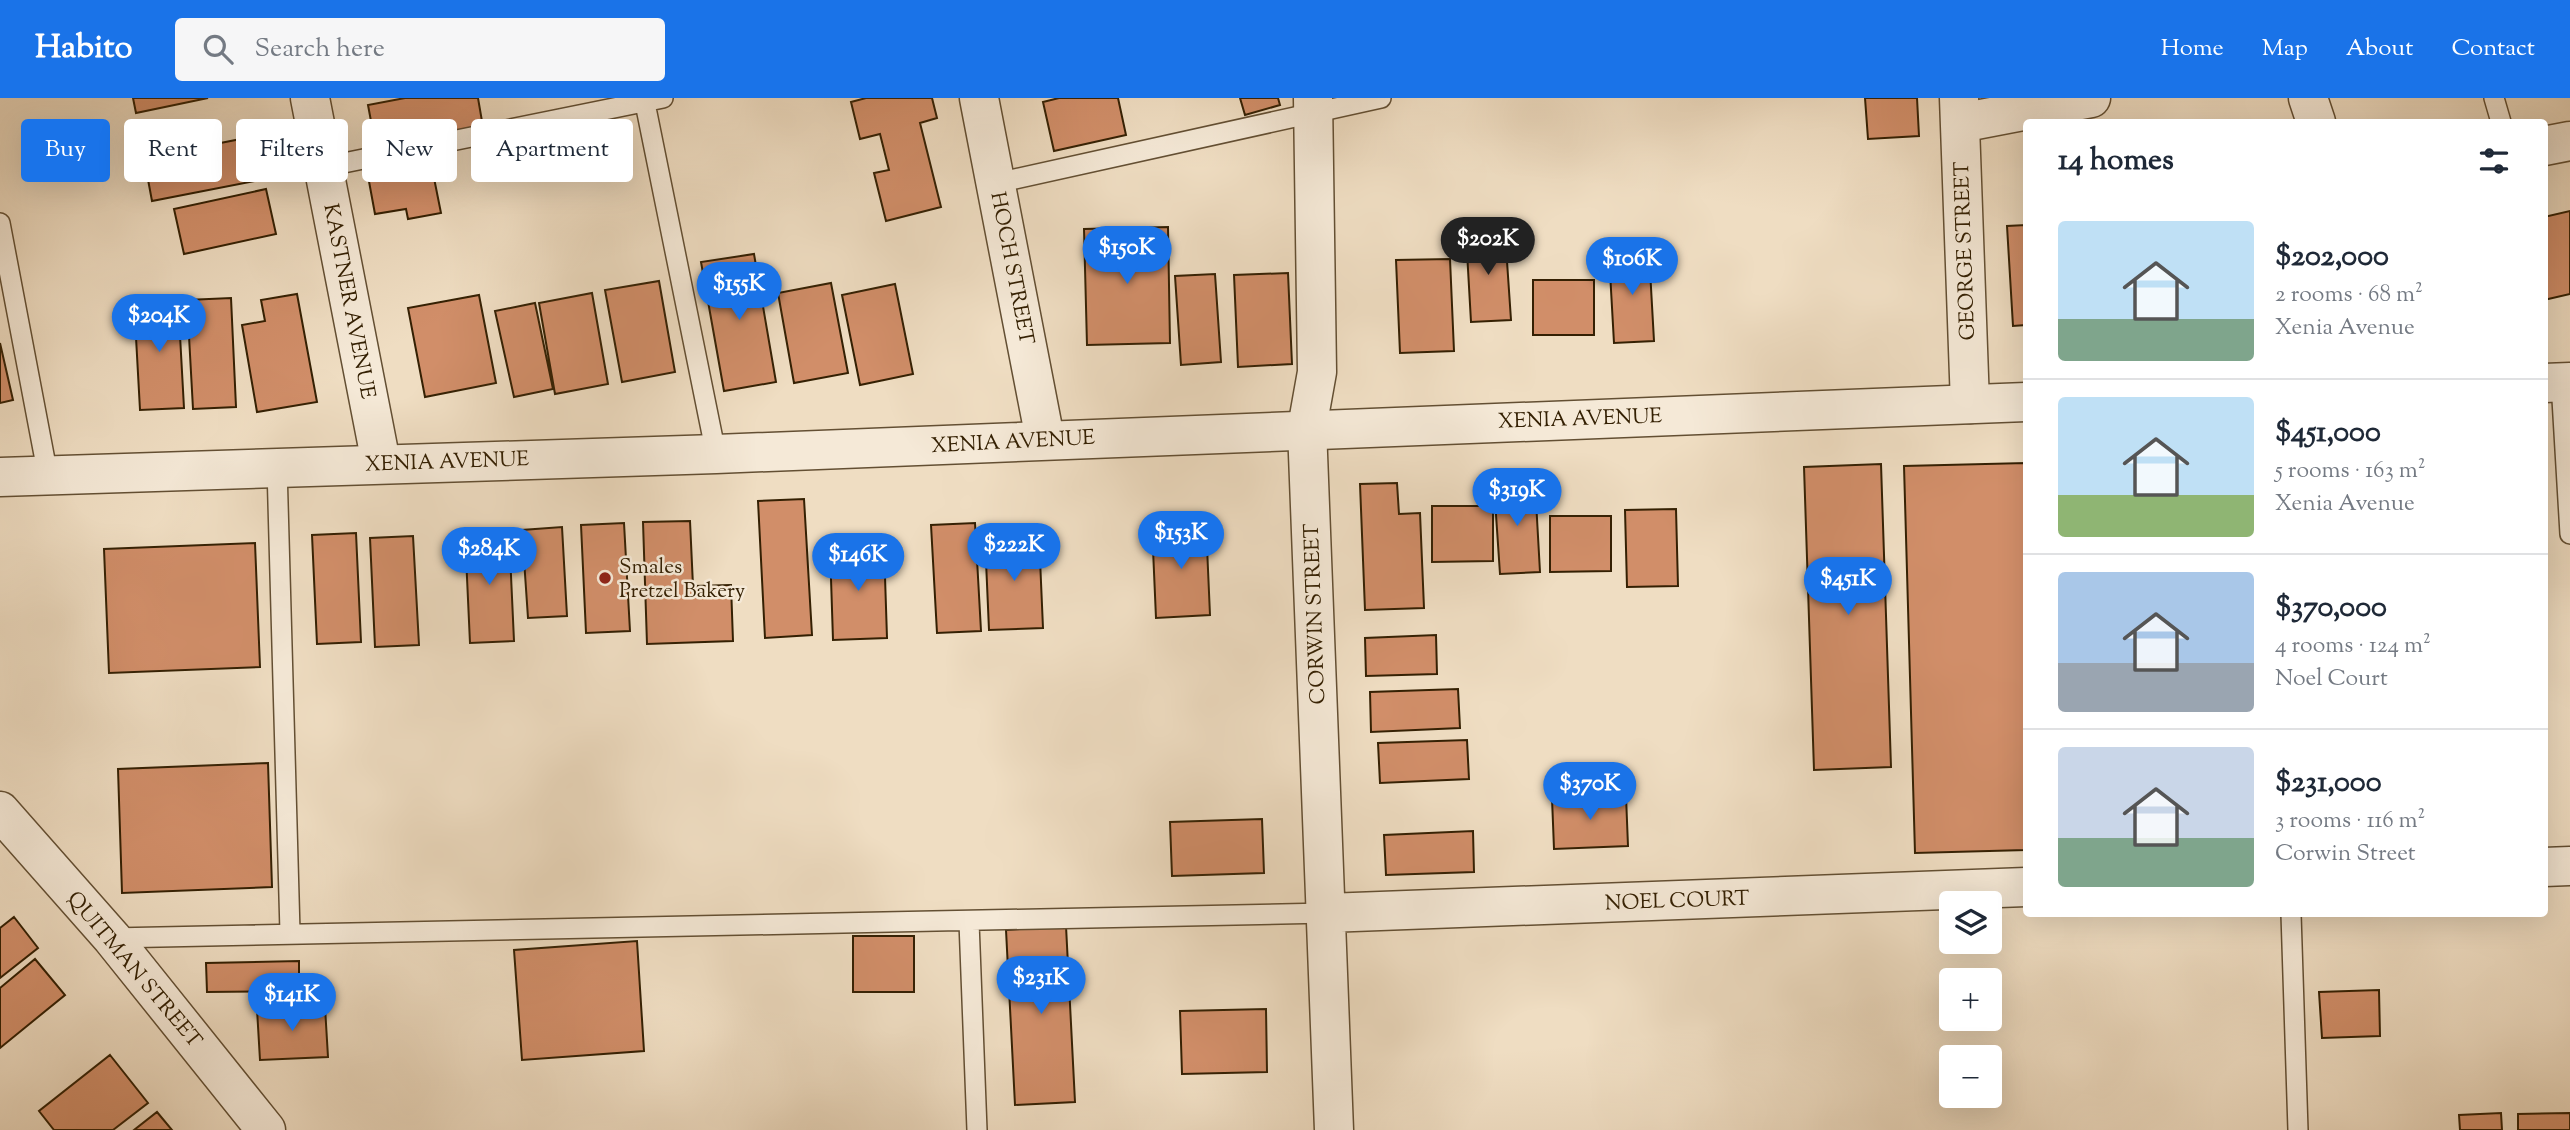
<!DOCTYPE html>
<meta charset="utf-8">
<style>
:root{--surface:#fff;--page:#f6f6f7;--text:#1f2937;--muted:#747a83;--line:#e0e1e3;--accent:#1a73e8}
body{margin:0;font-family:"Sorts Mill Goudy",serif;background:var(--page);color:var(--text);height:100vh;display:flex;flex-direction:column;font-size:26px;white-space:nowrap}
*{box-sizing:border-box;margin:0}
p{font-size:23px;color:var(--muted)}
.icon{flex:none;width:38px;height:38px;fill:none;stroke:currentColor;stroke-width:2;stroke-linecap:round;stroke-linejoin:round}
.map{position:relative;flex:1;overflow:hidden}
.sheet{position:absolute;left:2023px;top:21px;width:525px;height:798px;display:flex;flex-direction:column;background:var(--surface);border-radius:7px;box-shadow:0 7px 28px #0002}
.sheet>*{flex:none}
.guide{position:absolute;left:21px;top:21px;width:665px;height:63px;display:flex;gap:14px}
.controls{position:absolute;left:1939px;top:793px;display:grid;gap:14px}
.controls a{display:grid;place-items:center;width:63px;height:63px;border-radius:7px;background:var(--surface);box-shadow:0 7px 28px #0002;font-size:35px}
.price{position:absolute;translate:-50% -60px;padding:0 16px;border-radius:24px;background:var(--accent);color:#fff;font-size:23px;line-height:46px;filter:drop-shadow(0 2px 4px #0008)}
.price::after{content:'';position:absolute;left:50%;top:42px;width:21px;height:16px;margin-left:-10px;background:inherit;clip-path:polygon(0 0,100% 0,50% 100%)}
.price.selected{background:#222;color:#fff}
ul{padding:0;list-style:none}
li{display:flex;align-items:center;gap:21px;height:175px;padding:0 35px}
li+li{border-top:2px solid var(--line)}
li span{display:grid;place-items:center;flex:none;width:196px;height:140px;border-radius:7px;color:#555}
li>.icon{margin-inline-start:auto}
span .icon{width:84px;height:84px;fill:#fffc;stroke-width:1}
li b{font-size:30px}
h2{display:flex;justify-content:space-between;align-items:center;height:84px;padding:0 35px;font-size:30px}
.chip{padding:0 24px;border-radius:7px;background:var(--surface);box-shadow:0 7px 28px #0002;font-size:24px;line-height:63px}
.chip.selected{background:var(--accent);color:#fff}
header{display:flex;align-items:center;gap:42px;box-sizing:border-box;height:98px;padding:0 35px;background:var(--accent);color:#fff}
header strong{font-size:33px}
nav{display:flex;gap:38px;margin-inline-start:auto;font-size:24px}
.search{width:490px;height:63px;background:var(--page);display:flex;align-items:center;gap:18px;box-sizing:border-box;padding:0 24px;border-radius:7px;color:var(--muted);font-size:26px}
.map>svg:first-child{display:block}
.building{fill:#d18e69;stroke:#342003;stroke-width:2}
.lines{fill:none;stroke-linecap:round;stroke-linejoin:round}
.service-casing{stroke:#634f33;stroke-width:22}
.minor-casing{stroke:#634f33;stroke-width:41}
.tertiary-casing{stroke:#634f33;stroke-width:41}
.service{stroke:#f5e9d7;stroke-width:19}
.minor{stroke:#f5e9d7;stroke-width:38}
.tertiary{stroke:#f5e9d7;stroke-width:38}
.poi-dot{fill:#8f2418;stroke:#f5e9d7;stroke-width:2.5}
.labels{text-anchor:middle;stroke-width:5;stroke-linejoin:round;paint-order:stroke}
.street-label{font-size:21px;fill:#342003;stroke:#f5e9d7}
.poi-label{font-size:21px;fill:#342003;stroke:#f5e9d7;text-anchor:start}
</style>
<header>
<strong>Habito</strong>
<div class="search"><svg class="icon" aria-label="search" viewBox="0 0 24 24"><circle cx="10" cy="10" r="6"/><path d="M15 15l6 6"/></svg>Search here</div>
<nav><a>Home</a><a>Map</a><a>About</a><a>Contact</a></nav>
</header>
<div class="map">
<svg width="2570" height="1032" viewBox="0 0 2570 1032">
<rect width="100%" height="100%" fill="#efddc2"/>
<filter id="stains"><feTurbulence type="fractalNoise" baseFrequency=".00286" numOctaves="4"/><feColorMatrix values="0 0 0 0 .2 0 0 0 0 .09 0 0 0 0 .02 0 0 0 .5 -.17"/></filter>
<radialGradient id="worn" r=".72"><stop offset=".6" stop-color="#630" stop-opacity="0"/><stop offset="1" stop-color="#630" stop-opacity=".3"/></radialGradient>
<path class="building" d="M133 0H208L136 15Z
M405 0H478L483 29 376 50 368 7Z
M866 0H932L937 20 920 25 941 109 886 123 874 75 889 72 880 36 860 41 851 4Z
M1059 0H1118L1126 37 1054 53 1043 4Z
M1240 0H1278L1280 7 1245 17Z
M1865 0H1917L1919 38 1868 41Z
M251 39 260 82 152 103 144 60Z
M431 65 441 115 408 121 406 111 375 116 368 78Z
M266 91 276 136 184 156 174 111Z
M2570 113V196L2544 202V119Z
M2026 127V227L2013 228 2007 128Z
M1168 129 1170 245 1087 247 1084 131Z
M1505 134 1511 222 1471 224 1466 136Z
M1649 154 1654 243 1614 245 1609 156Z
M754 156 776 284 724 293 701 164Z
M1450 161 1454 253 1400 255 1396 162Z
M1288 175 1292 266 1238 269 1234 177Z
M1215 176 1221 264 1181 267 1175 178Z
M1533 182H1594V237H1533Z
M659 183 675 274 622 284 605 192Z
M831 185 848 275 794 285 778 195Z
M895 186 913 276 860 287 842 197Z
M592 195 608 286 555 296 539 205Z
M297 196 317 304 257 314 242 227 265 223 261 202Z
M479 197 496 285 425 299 408 210Z
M231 200 236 309 193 311 187 202Z
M178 201 184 310 140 312 134 203Z
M535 205 553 291 514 299 495 213Z
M0 245 13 302 0 305Z
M2026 365V752L1915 755 1904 368Z
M1881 366 1891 669 1814 672 1804 369Z
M1397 385 1399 416 1420 415 1424 510 1365 512 1360 386Z
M1535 385 1540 474 1500 476 1494 387Z
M804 401 812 537 765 540 758 403Z
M1432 408H1493V463L1432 464Z
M1676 411 1678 488 1627 489 1625 412Z
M1550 418H1611V473L1550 474Z
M690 423 693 488 731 487 733 543 647 546 643 424Z
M624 425 630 533 586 535 581 427Z
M975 425 981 533 937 535 931 427Z
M1206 426 1210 517 1156 520 1152 428Z
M562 429 567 518 528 520 522 432Z
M509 434 514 543 470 545 465 436Z
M356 435 361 544 317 546 312 437Z
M413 438 419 547 375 549 370 440Z
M1039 438 1043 530 989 532 985 440Z
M255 445 260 569 109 575 104 451Z
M884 448 887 540 833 542 830 450Z
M1436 537 1437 576 1366 578 1365 540Z
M1458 591 1460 630 1371 634 1370 594Z
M1467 642 1469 681 1380 685 1378 645Z
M268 665 272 789 122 795 118 671Z
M1626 698 1628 748 1554 751 1552 700Z
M1262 721 1264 775 1172 778 1170 724Z
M1473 733 1474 774 1386 777 1384 737Z
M14 819 38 850 0 880V830Z
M1066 828 1075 1004 1015 1007 1006 832Z
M853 838H914V894H853Z
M637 843 644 953 522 962 514 852Z
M35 861 65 897 0 950V890Z
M299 863V893L207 894 206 865Z
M2379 892 2380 938 2322 940 2319 894Z
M325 909 328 959 260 962 257 911Z
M1266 911 1267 974 1182 976 1180 913Z
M110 957 148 1005 113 1032H54L39 1013Z
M157 1014 172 1032H134Z
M2501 1015 2502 1032H2460L2459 1017Z
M2570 1015V1032H2518V1016Z"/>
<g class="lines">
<g class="service-casing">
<path id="service" d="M644 0 716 356
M2494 0 2501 24
M324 69 663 0
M997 85 1381 0
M0 125 48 378
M2561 284 2570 436
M277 369 290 834
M2291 816 2298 1032
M969 824 977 1032
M112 840 1327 815"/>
</g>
<g class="minor-casing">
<path id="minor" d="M310 0 381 365
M979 0 1045 341
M1313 0 1317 274 1307 330 1334 1032
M1959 0 1970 306
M2308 0 2316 24
M1960 25 2091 0
M2544 48 2570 43
M0 713 112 840 266 1032
M2544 769 2570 768
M1327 815 2026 789"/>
</g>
<g class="tertiary-casing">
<path id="tertiary" d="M2544 285 2570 284
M0 379 716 356 2026 304"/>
</g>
<use href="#service" class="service"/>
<use href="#minor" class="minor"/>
<use href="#tertiary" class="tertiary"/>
</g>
<circle class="poi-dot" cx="605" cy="480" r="7"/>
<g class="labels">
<g class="street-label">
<text transform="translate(1964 153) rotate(-92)" y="7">GEORGE STREET</text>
<text transform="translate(1013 170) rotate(79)" y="7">HOCH STREET</text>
<text transform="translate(350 203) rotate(79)" y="7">KASTNER AVENUE</text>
<text transform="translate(1580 320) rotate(-2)" y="7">XENIA AVENUE</text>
<text transform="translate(1013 343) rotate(-3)" y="7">XENIA AVENUE</text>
<text transform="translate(447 363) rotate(-2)" y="7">XENIA AVENUE</text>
<text transform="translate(1314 516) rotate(-92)" y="7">CORWIN STREET</text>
<text transform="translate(1677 802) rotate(-2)" y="7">NOEL COURT</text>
<text transform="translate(135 871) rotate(50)" y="7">QUITMAN STREET</text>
</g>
<g class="poi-label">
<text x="619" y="475">Smales<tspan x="619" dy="24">Pretzel Bakery</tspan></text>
</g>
</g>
<rect width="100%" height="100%" filter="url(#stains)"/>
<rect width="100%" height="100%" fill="url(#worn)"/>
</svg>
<div class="controls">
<a><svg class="icon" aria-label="layers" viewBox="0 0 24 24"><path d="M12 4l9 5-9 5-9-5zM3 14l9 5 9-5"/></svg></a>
<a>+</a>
<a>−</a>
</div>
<b class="price selected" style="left:1488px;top:179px">$202K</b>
<b class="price" style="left:1127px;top:188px">$150K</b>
<b class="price" style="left:1632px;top:199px">$106K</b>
<b class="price" style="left:739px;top:224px">$155K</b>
<b class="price" style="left:159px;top:256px">$204K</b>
<b class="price" style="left:1517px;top:430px">$319K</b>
<b class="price" style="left:1181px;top:473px">$153K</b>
<b class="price" style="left:1014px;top:485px">$222K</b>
<b class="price" style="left:489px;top:489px">$284K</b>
<b class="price" style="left:858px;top:495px">$146K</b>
<b class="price" style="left:1848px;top:519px">$451K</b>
<b class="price" style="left:1590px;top:724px">$370K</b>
<b class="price" style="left:1041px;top:918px">$231K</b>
<b class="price" style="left:292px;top:935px">$141K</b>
<div class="guide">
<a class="chip selected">Buy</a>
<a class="chip">Rent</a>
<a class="chip">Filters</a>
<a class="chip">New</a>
<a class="chip">Apartment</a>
</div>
<section class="sheet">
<h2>14 homes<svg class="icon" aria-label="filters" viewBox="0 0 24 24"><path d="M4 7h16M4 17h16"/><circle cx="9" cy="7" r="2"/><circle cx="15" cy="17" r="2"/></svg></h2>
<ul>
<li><span style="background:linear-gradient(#bfe0f5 70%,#7fa58c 0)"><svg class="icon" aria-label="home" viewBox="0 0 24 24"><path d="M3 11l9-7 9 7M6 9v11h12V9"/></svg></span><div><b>$202,000</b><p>2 rooms · 68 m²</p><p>Xenia Avenue</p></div></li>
<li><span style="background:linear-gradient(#bfe0f5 70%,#8fb573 0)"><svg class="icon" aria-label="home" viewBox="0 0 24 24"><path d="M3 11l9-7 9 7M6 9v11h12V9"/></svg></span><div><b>$451,000</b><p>5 rooms · 163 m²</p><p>Xenia Avenue</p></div></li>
<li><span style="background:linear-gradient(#a9c7e8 65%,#9aa5b1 0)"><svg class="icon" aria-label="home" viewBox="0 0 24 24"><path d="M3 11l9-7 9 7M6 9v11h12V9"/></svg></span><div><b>$370,000</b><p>4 rooms · 124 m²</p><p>Noel Court</p></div></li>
<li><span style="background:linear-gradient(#c9d6e8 65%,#7fa58c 0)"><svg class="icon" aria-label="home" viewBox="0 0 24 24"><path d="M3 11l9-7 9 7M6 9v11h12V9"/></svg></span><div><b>$231,000</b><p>3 rooms · 116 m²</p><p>Corwin Street</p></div></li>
</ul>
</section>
</div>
